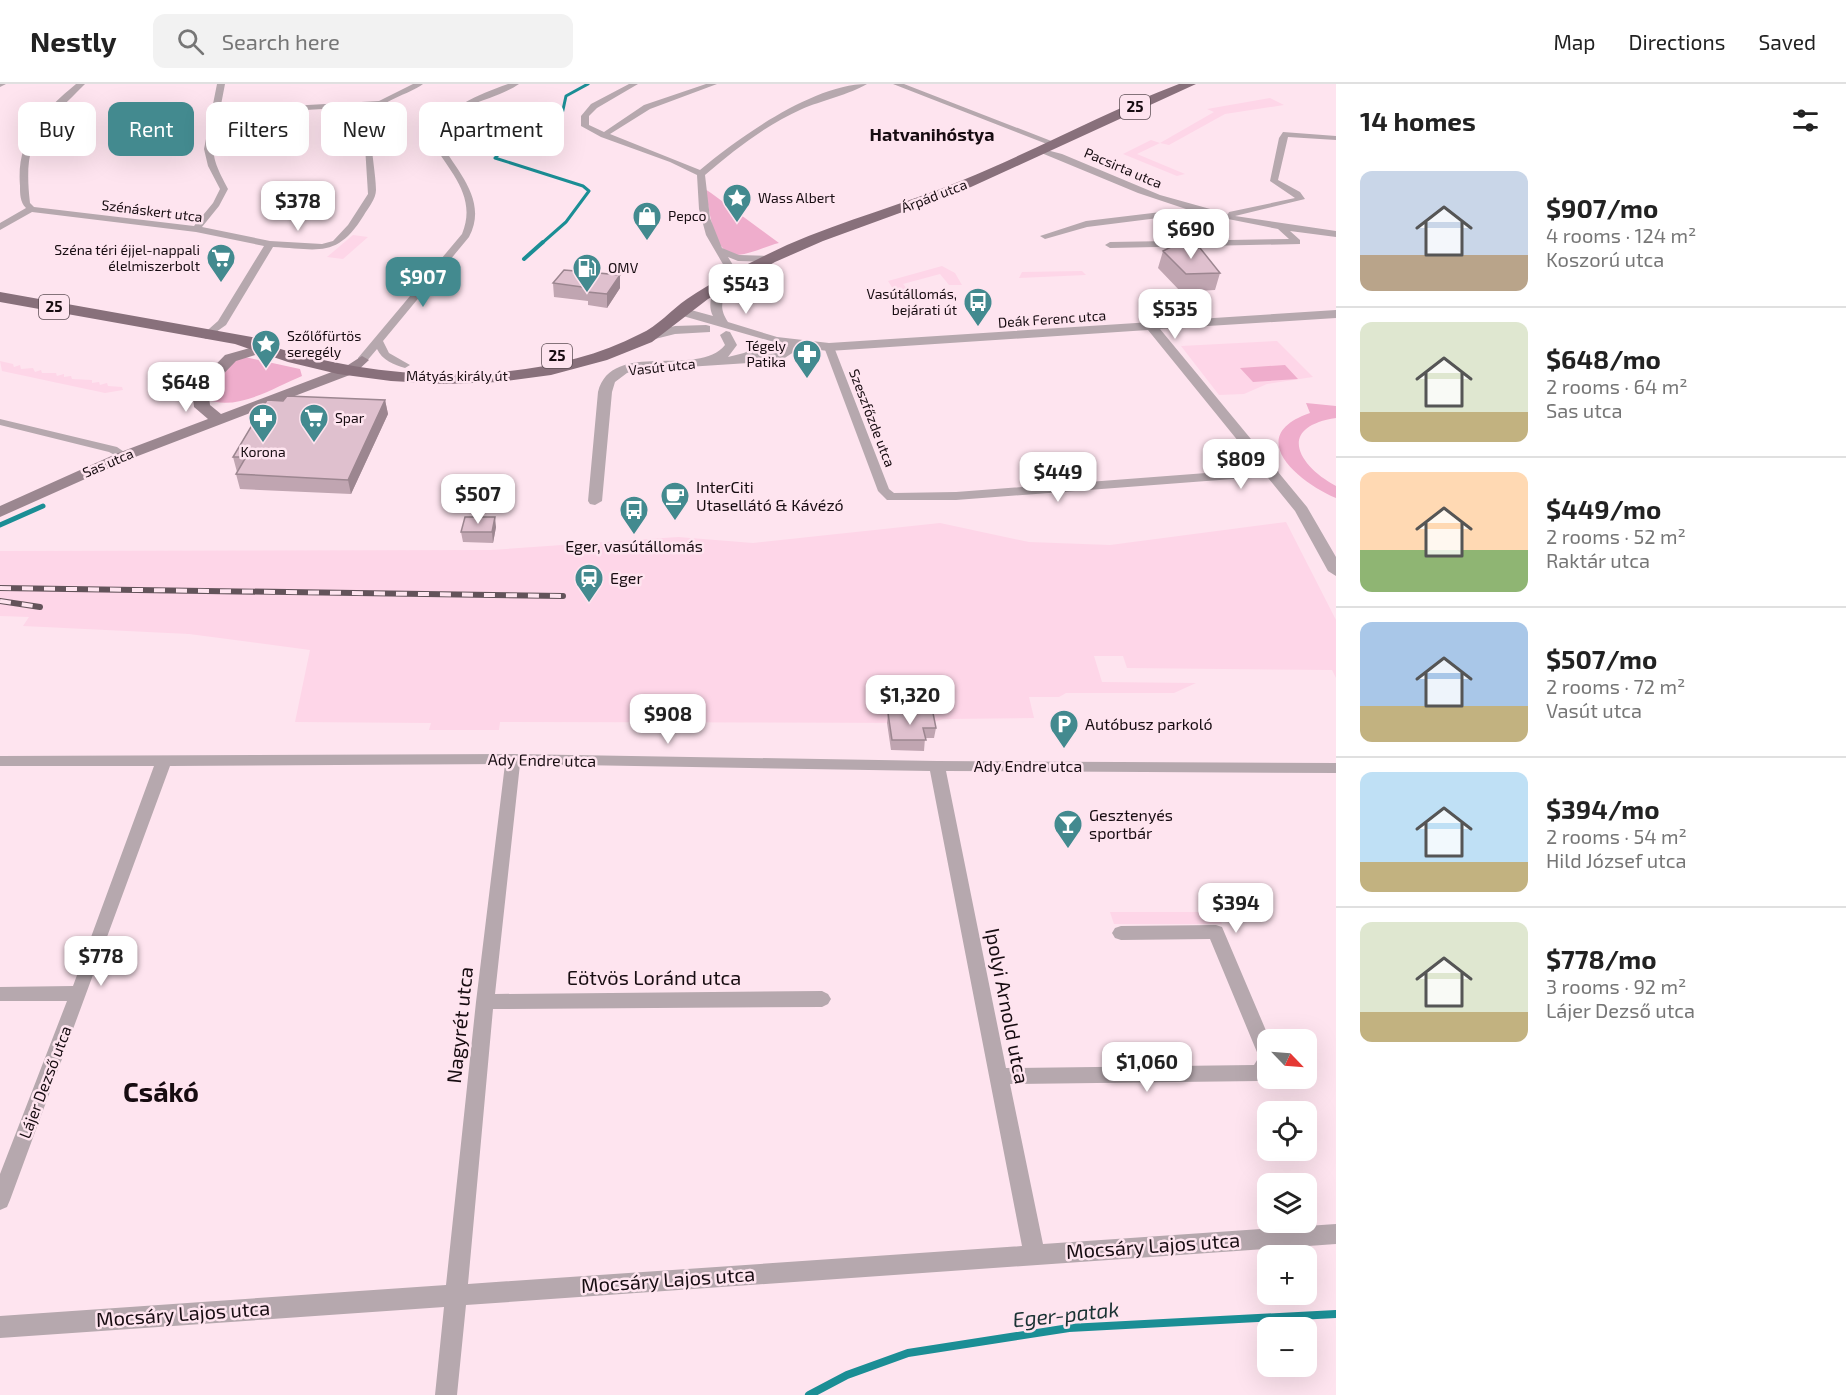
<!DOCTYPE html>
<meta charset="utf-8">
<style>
:root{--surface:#fff;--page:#f2f2f2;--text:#222;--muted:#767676;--line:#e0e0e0;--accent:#438a8f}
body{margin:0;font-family:"Exo 2",sans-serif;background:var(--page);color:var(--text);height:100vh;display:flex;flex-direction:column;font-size:22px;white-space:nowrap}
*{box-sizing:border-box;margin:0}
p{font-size:20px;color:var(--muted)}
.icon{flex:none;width:33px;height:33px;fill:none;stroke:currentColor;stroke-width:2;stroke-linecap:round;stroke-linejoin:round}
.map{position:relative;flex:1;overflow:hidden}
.details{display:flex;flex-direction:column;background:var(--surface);width:510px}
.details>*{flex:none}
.guide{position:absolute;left:18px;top:18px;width:570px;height:54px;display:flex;gap:12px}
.needle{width:39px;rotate:115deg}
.buttons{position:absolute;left:1257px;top:945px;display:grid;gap:12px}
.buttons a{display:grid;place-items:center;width:60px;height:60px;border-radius:12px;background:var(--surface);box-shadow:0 6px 24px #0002;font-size:30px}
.price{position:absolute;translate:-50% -51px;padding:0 14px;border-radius:12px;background:#fff;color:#222;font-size:20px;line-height:39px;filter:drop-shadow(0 2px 3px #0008)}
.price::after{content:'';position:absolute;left:50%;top:36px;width:18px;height:14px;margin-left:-9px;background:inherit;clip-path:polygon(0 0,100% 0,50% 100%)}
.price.selected{background:var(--accent);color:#fff}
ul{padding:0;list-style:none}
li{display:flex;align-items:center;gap:18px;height:150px;padding:0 24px}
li+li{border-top:2px solid var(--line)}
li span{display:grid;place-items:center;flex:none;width:168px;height:120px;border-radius:12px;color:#555}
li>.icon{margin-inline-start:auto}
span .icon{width:72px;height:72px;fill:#fffc;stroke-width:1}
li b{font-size:26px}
h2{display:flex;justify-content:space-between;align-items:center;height:72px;padding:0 24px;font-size:26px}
.pill{padding:0 21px;border-radius:12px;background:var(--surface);box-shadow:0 6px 24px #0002;font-size:21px;line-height:54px}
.pill.selected{background:var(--accent);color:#fff}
header{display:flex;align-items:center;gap:36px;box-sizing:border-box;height:84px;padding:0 30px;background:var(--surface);border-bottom:2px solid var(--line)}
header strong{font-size:28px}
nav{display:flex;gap:33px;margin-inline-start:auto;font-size:21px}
.search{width:420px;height:54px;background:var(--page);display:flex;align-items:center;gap:15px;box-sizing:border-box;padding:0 21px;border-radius:12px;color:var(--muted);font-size:22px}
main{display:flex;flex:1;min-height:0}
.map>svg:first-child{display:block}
.built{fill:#fed6e8}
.green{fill:#efadcc}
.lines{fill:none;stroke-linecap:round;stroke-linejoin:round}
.stream-far3{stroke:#1b8e95;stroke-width:3}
.stream-far2{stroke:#1b8e95;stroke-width:4}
.stream-far1{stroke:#1b8e95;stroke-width:5}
.stream{stroke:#1b8e95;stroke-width:8}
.minor{fill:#b6a8ae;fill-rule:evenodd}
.tertiary{fill:#b6a8ae;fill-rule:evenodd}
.secondary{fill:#9b8790;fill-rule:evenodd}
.primary{fill:#88707b;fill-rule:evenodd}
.rail-casing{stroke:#63535a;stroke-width:6}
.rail{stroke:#fee4ef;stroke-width:4;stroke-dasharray:11;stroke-linecap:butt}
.wall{fill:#c0a5b1}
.shaded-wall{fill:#9c8690}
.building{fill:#dfc0ce;stroke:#9c8690;stroke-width:1.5}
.labels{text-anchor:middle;stroke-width:5;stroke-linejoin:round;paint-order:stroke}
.far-street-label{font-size:14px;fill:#170c11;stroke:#fee4ef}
.far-poi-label{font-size:14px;fill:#170c11;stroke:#fee4ef;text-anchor:start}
.shield{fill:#fee4ef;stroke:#5c4d54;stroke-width:1.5}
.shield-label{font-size:15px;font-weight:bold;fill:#170c11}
.poi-label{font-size:16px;fill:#170c11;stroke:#fee4ef;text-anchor:start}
.street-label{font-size:16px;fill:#170c11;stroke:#fee4ef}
.far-district-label{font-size:18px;font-weight:bold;fill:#170c11;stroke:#fee4ef}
.near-street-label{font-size:20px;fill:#170c11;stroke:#fee4ef}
.near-water-label{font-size:21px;font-style:italic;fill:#193233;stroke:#fee4ef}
.near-district-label{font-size:27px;font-weight:bold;fill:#170c11;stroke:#fee4ef}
</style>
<header>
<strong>Nestly</strong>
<div class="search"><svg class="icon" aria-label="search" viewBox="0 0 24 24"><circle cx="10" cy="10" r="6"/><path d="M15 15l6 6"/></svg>Search here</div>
<nav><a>Map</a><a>Directions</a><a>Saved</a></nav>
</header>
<main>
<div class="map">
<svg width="1336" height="1311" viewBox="0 0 1336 1311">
<rect width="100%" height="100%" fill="#fee4ef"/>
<path class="built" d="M1270 14 1284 21 1225 30 1169 61 1160 59 1137 70 1185 90 1177 92 1123 70 1151 56 1160 59 1214 28 1207 25Z
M353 151 368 153 343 175 327 173Z
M942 182 955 189 962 201H949L940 190 903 200 909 207 895 208 888 197Z
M1082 187 1086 191 1019 194 1022 188Z
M1277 257 1313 293 1267 300 1244 310 1219 311 1181 262Z
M0 277 13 280 14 283 20 281 21 285 33 284 35 288 41 286 42 289H56L57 292 64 290V293L71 292 72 295 92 296V299L99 298 100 301 107 299 108 302 122 303 123 306 105 309 2 287Z
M1286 438 1336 536V594L1332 586 1127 584 1123 572H1094L1102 598 1196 599 1174 609H1066L1059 613H1029L1034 634 943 635 931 639 500 638 499 646H429L431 639 295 638 310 566 189 550 23 542 29 533 0 532V467L491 466 678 453 753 459 940 439 1029 458 1110 461Z
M1110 828H1217L1222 840H1114Z"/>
<path class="green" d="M705 105 711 109 779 159C766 162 751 170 738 171 712 172 710 124 705 105Z
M245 273 300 285 302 292C273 304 237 328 205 315L203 309 231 277Z
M1285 281 1298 295 1253 298 1240 284Z
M1306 319 1336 322V334C1276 343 1298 382 1336 402V414C1298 398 1243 352 1310 329Z"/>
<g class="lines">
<path class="stream-far3" d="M541 160 566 138 589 107 583 102 495 74 507 62 561 35 566 12 588 0"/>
<path class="stream-far2" d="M524 175 543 158"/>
<path class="stream-far1" d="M0 441 43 422"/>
<path class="stream" d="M809 1311 847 1291 908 1269 1069 1244 1336 1230"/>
<path class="minor" d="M0 0H6L0 3Z
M76 0H85C41 45 22 51 30 119L34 123 194 142 213 119 220 105 208 82 204 65 217 0H225L220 26 379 17 413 0H423C409 11 380 15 374 33 367 51 376 86 376 106 376 115 368 124 364 131 337 175 318 165 273 163L226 241 206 255 201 252 218 237 264 162 196 148 32 128 0 146V139L26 124C20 118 20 110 20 102 16 55 42 28 76 0ZM374 22 366 31 364 46 368 110 348 141 333 157 322 160 270 157 202 143 219 122 228 105C210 71 211 69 219 31Z
M508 0H519C489 20 457 15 438 54 455 86 489 115 469 153L383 257 389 269 410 281 405 284C394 281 382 276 377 265L366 278H358V274L462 150C478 111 448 87 430 54 446 23 477 11 508 0Z
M629 0H638L597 24 589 32V41L604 48 644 21 706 0H717L650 25 610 50 700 86C739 53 814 0 867 0 851 10 820 17 802 25 766 41 735 65 705 91L710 134 722 164 739 171 771 172 776 175 771 178 738 177 728 173 741 194 736 197 731 194 706 151 699 125 697 91 670 78 601 53 581 42V32L591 20Z
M893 0H904L1059 60 1052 62Z
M1283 48 1336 52V56L1288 53 1278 96 1300 108 1305 115 1235 132 1336 147V153L1290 147 1300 156V160L1110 164 1105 161 1110 158 1289 155 1278 145 1198 129 1087 143 1045 155 1040 152 1086 137 1186 125 1138 109 1039 68V64L1062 70 1160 111 1228 130 1229 128 1295 114 1270 97 1279 54Z
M829 260 834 263 889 405 894 409 956 408 1273 384 1279 388 1273 392 956 416H887L878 407 824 263Z
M0 335 117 363 130 372 124 376 109 368 0 341Z
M513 670 937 677 1336 679V689L946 687 1006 984 1254 981 1259 973 1210 855 1121 856 1115 854 1112 849 1115 844 1121 842 1216 841 1222 843 1270 956H1268V992L1259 997 1010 1000 1043 1160 1336 1140V1160L466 1221 457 1311H435L444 1223 0 1254V1232L446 1201 476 918 505 680 170 682 10 1116 7 1123 0 1126V1090L67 917H0V903L73 902 154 682H0V672ZM520 680 930 687 1022 1162 468 1200 493 925 822 923 828 920 831 915 828 910 822 907 495 910Z"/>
<path class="tertiary" d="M728 196 734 199C723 214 717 221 728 238L777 253 829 259 1336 226V234L1160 245 1307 423 1336 473V492L1328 487 1295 427 1148 246 829 267 800 264 780 277 641 286 627 289 615 298 612 308 602 417 595 421 590 420 588 417 598 308C612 254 698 295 725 261L720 251 726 247 730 248 737 261 728 273 744 269 765 259 771 263 760 271 777 269 788 262 676 230 674 227 680 223 713 232C706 219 713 201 728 196Z
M706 241 710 242V248L675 250 647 257 641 253 643 250 675 242Z"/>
<path class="secondary" d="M260 261 267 265 265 268 236 277 208 306 210 321 221 330 345 283 362 272 369 276 355 289 130 375 0 433V422L118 369 208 335 194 323 192 305 195 302 225 271Z"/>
<path class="primary" d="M1179 0H1196L971 103 823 157 775 178 708 215 652 258 607 276 551 291 499 298 445 300 391 297 338 290 288 278 235 260 0 218V208L257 254 263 255 265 260C378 298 531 306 640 250 658 242 671 226 687 215 718 194 753 177 787 161 844 136 905 120 963 96 1036 66 1105 28 1179 0Z"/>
<g class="rail-casing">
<path id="rail" d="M0 504 563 512
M0 517 40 523"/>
</g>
<use href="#rail" class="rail"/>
</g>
<path class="wall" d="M1163 167 1220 189 1215 206 1181 208 1158 184Z
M553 199 620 204 607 224 588 221V217L554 213Z
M385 316 388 330 351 410 240 405 236 390 237 388 233 373 283 317Z
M496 443 493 459 463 458 461 448Z
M888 629 936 644 934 654H925L924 667 891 666 887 639Z"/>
<path class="shaded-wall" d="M620 191V204L607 224V210Z
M385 316 388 330 351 410 348 396Z
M495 433 496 443 493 459 492 448Z"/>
<path class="building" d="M1173 162 1200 164 1220 189 1186 190 1163 167Z
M564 186 620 191 607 210 588 208 590 204 553 199Z
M287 312 385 316 348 396 236 390 246 373H233L267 316 283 317Z
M465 433H495L492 448H461Z
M888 629H933L936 644H923L926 656H892Z"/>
<defs>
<g id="sight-pin" transform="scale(1.5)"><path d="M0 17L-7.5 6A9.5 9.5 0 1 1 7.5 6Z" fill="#438a8f" stroke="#fee4ef"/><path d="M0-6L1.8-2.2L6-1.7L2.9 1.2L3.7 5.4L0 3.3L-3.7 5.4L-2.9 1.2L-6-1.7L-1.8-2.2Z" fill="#fff"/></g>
<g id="shop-pin" transform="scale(1.5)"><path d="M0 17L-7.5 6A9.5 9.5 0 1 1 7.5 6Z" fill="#438a8f" stroke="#fee4ef"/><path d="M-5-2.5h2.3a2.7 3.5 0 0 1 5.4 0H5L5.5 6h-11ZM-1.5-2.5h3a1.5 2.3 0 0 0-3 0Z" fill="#fff"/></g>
<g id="supermarket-pin" transform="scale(1.5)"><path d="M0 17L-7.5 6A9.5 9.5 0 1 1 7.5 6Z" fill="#438a8f" stroke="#fee4ef"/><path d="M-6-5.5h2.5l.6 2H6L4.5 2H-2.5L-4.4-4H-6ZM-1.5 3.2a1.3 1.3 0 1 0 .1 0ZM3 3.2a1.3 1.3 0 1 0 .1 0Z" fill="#fff"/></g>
<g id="fuel-pin" transform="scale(1.5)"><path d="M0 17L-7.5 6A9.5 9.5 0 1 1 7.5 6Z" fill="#438a8f" stroke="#fee4ef"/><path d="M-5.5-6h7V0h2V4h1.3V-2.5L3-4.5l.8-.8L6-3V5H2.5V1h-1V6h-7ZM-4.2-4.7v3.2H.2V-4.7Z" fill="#fff"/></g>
<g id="bus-pin" transform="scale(1.5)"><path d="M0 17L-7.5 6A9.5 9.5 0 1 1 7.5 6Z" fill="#438a8f" stroke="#fee4ef"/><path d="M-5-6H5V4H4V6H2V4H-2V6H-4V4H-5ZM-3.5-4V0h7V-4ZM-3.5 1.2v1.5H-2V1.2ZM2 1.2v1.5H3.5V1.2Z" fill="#fff"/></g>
<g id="pharmacy-pin" transform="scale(1.5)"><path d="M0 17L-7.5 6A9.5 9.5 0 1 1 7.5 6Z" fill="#438a8f" stroke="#fee4ef"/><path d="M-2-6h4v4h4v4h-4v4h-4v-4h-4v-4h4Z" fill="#fff"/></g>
<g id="cafe-pin" transform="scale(1.5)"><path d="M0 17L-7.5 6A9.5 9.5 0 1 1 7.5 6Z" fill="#438a8f" stroke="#fee4ef"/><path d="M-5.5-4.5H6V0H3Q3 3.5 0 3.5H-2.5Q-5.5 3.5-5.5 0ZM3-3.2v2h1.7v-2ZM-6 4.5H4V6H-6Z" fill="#fff"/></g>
<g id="station-pin" transform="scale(1.5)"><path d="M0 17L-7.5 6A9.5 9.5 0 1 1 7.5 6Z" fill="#438a8f" stroke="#fee4ef"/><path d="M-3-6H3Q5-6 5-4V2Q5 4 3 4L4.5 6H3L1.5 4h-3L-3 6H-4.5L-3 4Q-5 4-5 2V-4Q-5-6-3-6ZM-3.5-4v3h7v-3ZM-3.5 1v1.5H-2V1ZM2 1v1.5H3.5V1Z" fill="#fff"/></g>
<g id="parking-pin" transform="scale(1.5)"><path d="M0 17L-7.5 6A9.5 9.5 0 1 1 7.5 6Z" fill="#438a8f" stroke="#fee4ef"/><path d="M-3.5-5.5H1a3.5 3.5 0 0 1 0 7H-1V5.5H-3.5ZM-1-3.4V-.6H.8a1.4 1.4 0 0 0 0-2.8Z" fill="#fff"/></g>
<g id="bar-pin" transform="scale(1.5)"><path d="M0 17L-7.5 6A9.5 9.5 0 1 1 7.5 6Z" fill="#438a8f" stroke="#fee4ef"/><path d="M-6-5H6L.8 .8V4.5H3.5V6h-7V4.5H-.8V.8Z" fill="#fff"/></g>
</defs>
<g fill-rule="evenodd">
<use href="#sight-pin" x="737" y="114"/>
<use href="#shop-pin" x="647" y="132"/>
<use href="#supermarket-pin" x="221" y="174"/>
<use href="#fuel-pin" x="587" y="184"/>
<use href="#bus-pin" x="978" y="218"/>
<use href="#sight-pin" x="266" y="260"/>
<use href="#pharmacy-pin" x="807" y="270"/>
<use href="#pharmacy-pin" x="263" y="334"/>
<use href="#supermarket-pin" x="314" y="334"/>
<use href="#cafe-pin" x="675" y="412"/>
<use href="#bus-pin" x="634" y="426"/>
<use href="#station-pin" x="589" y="494"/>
<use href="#parking-pin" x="1064" y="640"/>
<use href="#bar-pin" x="1068" y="740"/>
</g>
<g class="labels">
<g class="far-street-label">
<text transform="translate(1123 84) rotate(23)" y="5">Pacsirta utca</text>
<text transform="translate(934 112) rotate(-21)" y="5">Árpád utca</text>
<text transform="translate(152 127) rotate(7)" y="5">Szénáskert utca</text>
<text transform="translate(1052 235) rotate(-4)" y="5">Deák Ferenc utca</text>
<text transform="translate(662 283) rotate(-6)" y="5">Vasút utca</text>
<text x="457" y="297">Mátyás király út</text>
<text transform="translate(872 334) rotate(69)" y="5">Szeszfőzde utca</text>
<text transform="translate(108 379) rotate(-23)" y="5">Sas utca</text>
</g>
<g class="far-poi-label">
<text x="758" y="119">Wass Albert</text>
<text x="668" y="137">Pepco</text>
<text x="200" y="171" text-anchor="end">Széna téri éjjel-nappali<tspan x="200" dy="16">élelmiszerbolt</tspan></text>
<text x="608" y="189">OMV</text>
<text x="957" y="215" text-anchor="end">Vasútállomás,<tspan x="957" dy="16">bejárati út</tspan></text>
<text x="287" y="257">Szőlőfürtös<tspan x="287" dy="16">seregély</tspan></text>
<text x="786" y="267" text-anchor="end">Tégely<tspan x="786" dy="16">Patika</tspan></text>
<text x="335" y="339">Spar</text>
<text x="263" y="373" text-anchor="middle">Korona</text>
</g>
<g class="shield">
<rect x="1120" y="11" width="30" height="24" rx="4.5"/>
<rect x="39" y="211" width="30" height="24" rx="4.5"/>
<rect x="542" y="260" width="30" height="24" rx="4.5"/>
</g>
<g class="shield-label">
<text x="1135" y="28">25</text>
<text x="54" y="228">25</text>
<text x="557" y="277">25</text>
</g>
<g class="poi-label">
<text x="696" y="409">InterCiti<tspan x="696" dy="18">Utasellátó &amp; Kávézó</tspan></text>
<text x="634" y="468" text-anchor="middle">Eger, vasútállomás</text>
<text x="610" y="500">Eger</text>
<text x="1085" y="646">Autóbusz parkoló</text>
<text x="1089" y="737">Gesztenyés<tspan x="1089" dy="18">sportbár</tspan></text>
</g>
<g class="street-label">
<text transform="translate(542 676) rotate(1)" y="6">Ady Endre utca</text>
<text x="1028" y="688">Ady Endre utca</text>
<text transform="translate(45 998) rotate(-69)" y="6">Lájer Dezső utca</text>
</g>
<g class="far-district-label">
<text x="932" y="57">Hatvanihóstya</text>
</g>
<g class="near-street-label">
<text x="654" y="901">Eötvös Loránd utca</text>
<text transform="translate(1007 922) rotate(79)" y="7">Ipolyi Arnold utca</text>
<text transform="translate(460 941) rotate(-84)" y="7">Nagyrét utca</text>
<text transform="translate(1153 1162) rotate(-4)" y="7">Mocsáry Lajos utca</text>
<text transform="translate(668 1196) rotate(-4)" y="7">Mocsáry Lajos utca</text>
<text transform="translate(183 1230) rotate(-4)" y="7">Mocsáry Lajos utca</text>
</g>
<g class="near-water-label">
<text transform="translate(1066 1231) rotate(-6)" y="7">Eger-patak</text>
</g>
<g class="near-district-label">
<text x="161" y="1018">Csákó</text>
</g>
</g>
</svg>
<div class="buttons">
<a><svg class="needle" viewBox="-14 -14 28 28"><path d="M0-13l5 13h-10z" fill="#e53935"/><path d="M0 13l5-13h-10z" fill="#767676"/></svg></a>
<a><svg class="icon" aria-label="locate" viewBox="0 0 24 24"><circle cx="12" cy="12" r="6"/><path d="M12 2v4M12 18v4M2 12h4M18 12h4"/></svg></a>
<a><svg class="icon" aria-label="layers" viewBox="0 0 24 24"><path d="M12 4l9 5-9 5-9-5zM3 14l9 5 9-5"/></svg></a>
<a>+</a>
<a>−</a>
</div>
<b class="price" style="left:298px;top:148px">$378</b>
<b class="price" style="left:1191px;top:176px">$690</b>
<b class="price selected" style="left:423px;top:224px">$907</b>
<b class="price" style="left:746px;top:231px">$543</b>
<b class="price" style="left:1175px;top:256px">$535</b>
<b class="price" style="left:186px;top:329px">$648</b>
<b class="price" style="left:1241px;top:406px">$809</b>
<b class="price" style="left:1058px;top:419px">$449</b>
<b class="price" style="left:478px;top:441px">$507</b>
<b class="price" style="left:910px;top:642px">$1,320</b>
<b class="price" style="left:668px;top:661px">$908</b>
<b class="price" style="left:1236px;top:850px">$394</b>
<b class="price" style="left:101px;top:903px">$778</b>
<b class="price" style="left:1147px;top:1009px">$1,060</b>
<div class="guide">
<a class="pill">Buy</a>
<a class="pill selected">Rent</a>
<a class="pill">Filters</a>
<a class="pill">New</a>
<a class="pill">Apartment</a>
</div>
</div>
<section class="details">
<h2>14 homes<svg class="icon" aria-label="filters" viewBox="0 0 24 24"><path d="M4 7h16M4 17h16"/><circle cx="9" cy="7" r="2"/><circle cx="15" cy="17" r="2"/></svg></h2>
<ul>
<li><span style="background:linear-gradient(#c9d6e8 70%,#b9a48a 0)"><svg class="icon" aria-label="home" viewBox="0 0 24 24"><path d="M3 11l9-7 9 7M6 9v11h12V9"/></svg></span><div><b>$907/mo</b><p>4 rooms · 124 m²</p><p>Koszorú utca</p></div></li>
<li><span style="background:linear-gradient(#dfe7d0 75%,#c2b280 0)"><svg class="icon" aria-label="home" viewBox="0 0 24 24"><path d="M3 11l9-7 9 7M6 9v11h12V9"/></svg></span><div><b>$648/mo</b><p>2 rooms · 64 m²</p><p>Sas utca</p></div></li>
<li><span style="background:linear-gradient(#ffd9b3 65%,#8fb573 0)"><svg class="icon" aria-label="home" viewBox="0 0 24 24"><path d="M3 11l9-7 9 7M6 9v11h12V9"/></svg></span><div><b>$449/mo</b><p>2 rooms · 52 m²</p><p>Raktár utca</p></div></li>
<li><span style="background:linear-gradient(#a9c7e8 70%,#c2b280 0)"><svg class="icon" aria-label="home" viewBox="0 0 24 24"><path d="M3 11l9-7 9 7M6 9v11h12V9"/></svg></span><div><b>$507/mo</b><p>2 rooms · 72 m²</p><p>Vasút utca</p></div></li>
<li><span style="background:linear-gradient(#bfe0f5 75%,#c2b280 0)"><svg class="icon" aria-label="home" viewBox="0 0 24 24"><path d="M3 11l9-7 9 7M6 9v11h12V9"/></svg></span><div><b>$394/mo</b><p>2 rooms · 54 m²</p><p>Hild József utca</p></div></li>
<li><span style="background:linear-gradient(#dfe7d0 75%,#c2b280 0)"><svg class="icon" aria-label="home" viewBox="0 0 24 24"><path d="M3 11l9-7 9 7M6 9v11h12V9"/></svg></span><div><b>$778/mo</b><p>3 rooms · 92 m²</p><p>Lájer Dezső utca</p></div></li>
</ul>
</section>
</main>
